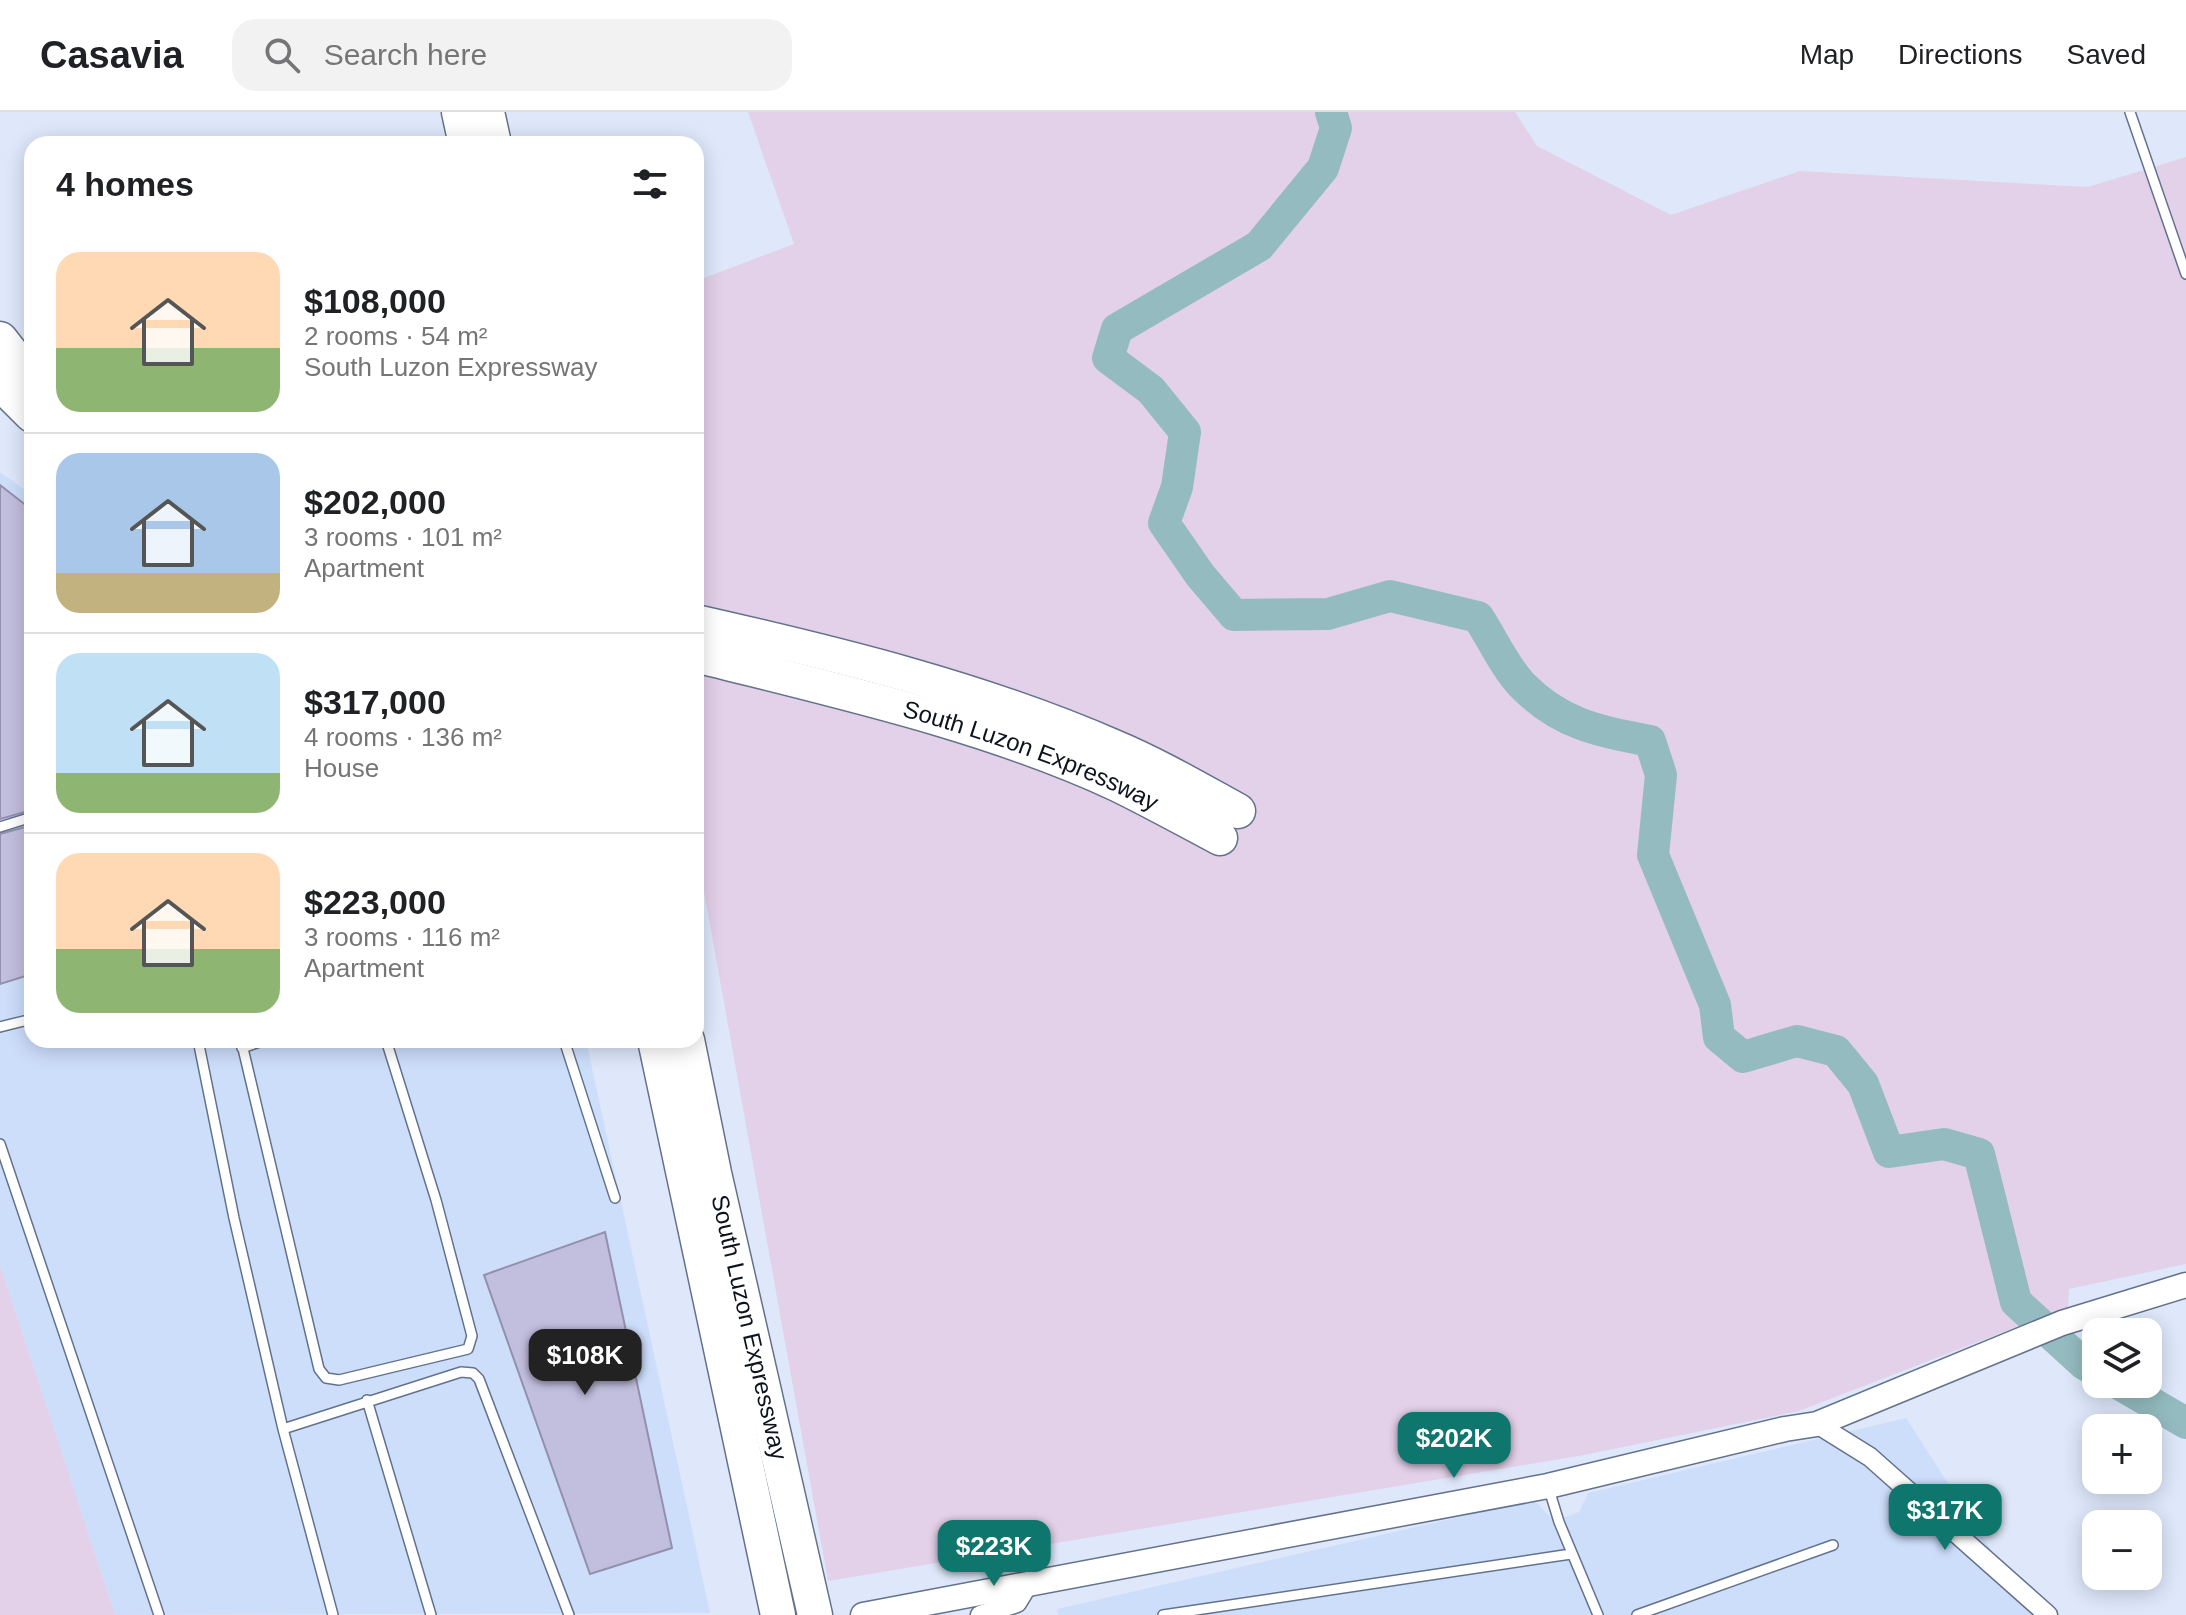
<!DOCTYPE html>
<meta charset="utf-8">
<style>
:root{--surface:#fff;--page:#f2f2f2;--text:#202124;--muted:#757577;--line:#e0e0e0;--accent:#0f766e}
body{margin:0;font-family:Helvetica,sans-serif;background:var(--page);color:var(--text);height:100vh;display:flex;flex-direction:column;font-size:30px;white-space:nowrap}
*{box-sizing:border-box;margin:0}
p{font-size:26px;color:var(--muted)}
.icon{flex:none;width:44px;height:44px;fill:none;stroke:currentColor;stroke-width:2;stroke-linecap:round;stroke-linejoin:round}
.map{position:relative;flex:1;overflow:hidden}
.sheet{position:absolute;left:24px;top:24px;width:680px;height:912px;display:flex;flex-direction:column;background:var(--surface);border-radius:24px;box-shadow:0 4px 20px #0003}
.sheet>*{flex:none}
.buttons{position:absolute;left:2082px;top:1206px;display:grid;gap:16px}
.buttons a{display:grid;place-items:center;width:80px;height:80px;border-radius:16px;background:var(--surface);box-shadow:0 4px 20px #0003;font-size:40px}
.price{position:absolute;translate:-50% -68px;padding:0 18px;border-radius:16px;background:var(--accent);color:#fff;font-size:26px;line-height:52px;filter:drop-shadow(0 2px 4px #0008)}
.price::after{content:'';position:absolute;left:50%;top:48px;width:24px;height:18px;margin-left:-12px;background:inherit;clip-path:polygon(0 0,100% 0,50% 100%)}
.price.current{background:#222;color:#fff}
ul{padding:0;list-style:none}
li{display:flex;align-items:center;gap:24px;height:200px;padding:0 32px}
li+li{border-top:2px solid var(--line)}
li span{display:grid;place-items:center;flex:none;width:224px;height:160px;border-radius:24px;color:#555}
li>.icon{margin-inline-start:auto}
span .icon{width:96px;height:96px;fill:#fffc;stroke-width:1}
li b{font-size:34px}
h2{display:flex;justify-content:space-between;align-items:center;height:96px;padding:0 32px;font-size:34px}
header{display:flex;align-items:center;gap:48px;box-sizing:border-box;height:112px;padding:0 40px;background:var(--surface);border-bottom:2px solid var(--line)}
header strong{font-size:38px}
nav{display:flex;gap:44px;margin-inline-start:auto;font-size:28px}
.search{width:560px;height:72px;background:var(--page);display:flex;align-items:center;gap:20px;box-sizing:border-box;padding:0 28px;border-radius:24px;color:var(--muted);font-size:30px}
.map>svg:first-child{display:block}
.built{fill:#cddefb}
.green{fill:#e3d0e9}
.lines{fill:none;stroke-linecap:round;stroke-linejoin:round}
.river{stroke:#94bcc0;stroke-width:32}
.building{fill:#c2bede;stroke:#9390ae;stroke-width:2}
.service-casing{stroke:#63728c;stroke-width:12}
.minor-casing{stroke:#63728c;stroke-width:21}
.tertiary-casing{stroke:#63728c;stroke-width:27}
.motorway-casing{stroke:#63728c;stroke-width:37}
.service{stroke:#fff;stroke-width:9}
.minor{stroke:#fff;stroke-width:18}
.tertiary{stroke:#fff;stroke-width:24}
.motorway{stroke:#fff;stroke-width:34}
.labels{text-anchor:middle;stroke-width:7;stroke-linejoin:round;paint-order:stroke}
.street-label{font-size:24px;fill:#0d131d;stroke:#f1f5fb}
</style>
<header>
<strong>Casavia</strong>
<div class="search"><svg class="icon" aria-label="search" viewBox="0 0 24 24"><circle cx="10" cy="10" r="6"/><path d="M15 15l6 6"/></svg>Search here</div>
<nav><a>Map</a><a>Directions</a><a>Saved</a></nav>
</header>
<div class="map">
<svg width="2186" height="1503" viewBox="0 0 2186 1503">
<rect width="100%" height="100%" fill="#dee8fa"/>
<path class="built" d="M0 360 32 383V928H586L710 1501 115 1503 0 1153Z
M1906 1306 2033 1503H1058L1057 1497 1534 1388 1554 1409 1579 1400 1588 1381Z"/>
<path class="green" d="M748 0H1515L1537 34 1671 103 1800 59 2088 75 2186 45V1152L2069 1177 2068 1195 1799 1299 1584 1343 828 1469 696 735V169L794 132Z
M0 1153 115 1503H0Z"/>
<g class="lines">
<path class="river" d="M1331 0 1336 16 1323 56 1259 134 1117 217 1108 246 1151 278 1185 320 1177 375 1164 411 1200 463 1234 503 1328 502 1390 484 1478 505C1492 526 1504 554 1522 573 1560 612 1598 619 1650 629L1661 663 1653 743 1715 893 1719 925 1743 945 1797 929 1836 939 1863 972 1889 1040 1944 1032 1979 1042 2016 1190 2084 1252 2096 1259
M2119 1272 2186 1311"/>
</g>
<path class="building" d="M0 373 32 398V698L0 707Z
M32 713V862L0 872V722Z
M605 1120 672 1436 590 1462 484 1163Z"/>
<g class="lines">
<g class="service-casing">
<path id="service" d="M2130 0 2186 162
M0 715 32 705
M0 915 32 907
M198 928 234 1106 283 1317 333 1503
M241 928 319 1257 326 1266 339 1268 468 1237 472 1224 436 1088 386 928
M564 928 615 1086
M242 936 265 928
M0 1032 159 1503
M367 1288 431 1503
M283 1317 461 1260 473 1261 479 1267 569 1503
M1548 1374 1559 1410 1598 1503
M1163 1503 1571 1442
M1637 1503 1833 1433"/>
</g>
<g class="minor-casing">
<path id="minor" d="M1817 1312 1870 1345 2048 1503
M980 1503 1017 1491 1028 1473"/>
</g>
<g class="tertiary-casing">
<path id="tertiary" d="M863 1503 1548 1374 1785 1317 1817 1312 2062 1211 2186 1173"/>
</g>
<g class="motorway-casing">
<g id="motorway">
<path d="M459 0 466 32"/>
<path d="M487 0 494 32"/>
<path d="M0 227 32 268"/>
<path d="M0 271 32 303"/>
<path d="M696 510C837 542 981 577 1114 635 1157 653 1198 677 1238 699"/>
<path id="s1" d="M696 543C834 578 988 612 1117 672 1152 689 1186 708 1220 726"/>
<path d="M655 928 778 1503"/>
<path id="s2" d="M687 928 714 1061 815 1503"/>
</g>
</g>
<use href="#service" class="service"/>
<use href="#minor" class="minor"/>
<use href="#tertiary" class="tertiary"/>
<use href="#motorway" class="motorway"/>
</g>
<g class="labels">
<g class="street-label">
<text dy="8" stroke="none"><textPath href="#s1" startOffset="350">South Luzon Expressway</textPath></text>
<text dy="8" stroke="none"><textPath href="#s2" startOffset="294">South Luzon Expressway</textPath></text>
</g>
</g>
</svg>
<div class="buttons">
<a><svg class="icon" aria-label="layers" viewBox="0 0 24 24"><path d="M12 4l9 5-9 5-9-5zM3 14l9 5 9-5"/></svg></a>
<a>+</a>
<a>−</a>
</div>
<b class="price current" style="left:585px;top:1285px">$108K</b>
<b class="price" style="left:1454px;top:1368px">$202K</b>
<b class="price" style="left:1945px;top:1440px">$317K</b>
<b class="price" style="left:994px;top:1476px">$223K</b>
<section class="sheet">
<h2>4 homes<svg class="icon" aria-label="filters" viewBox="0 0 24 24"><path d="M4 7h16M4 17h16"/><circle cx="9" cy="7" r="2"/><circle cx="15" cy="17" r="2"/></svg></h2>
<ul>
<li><span style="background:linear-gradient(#ffd9b3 60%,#8fb573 0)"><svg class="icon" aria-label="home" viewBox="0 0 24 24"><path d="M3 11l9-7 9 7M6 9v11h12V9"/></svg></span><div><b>$108,000</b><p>2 rooms · 54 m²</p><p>South Luzon Expressway</p></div></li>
<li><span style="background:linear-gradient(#a9c7e8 75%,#c2b280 0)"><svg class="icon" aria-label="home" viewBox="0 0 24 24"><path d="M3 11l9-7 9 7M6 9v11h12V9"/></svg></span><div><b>$202,000</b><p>3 rooms · 101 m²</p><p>Apartment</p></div></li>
<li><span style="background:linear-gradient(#bfe0f5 75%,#8fb573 0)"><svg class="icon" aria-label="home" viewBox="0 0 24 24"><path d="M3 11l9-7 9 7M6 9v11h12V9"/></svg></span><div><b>$317,000</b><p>4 rooms · 136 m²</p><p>House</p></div></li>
<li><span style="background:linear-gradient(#ffd9b3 60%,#8fb573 0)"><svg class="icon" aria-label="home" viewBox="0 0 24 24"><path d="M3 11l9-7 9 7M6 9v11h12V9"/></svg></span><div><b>$223,000</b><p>3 rooms · 116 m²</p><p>Apartment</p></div></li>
</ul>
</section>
</div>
